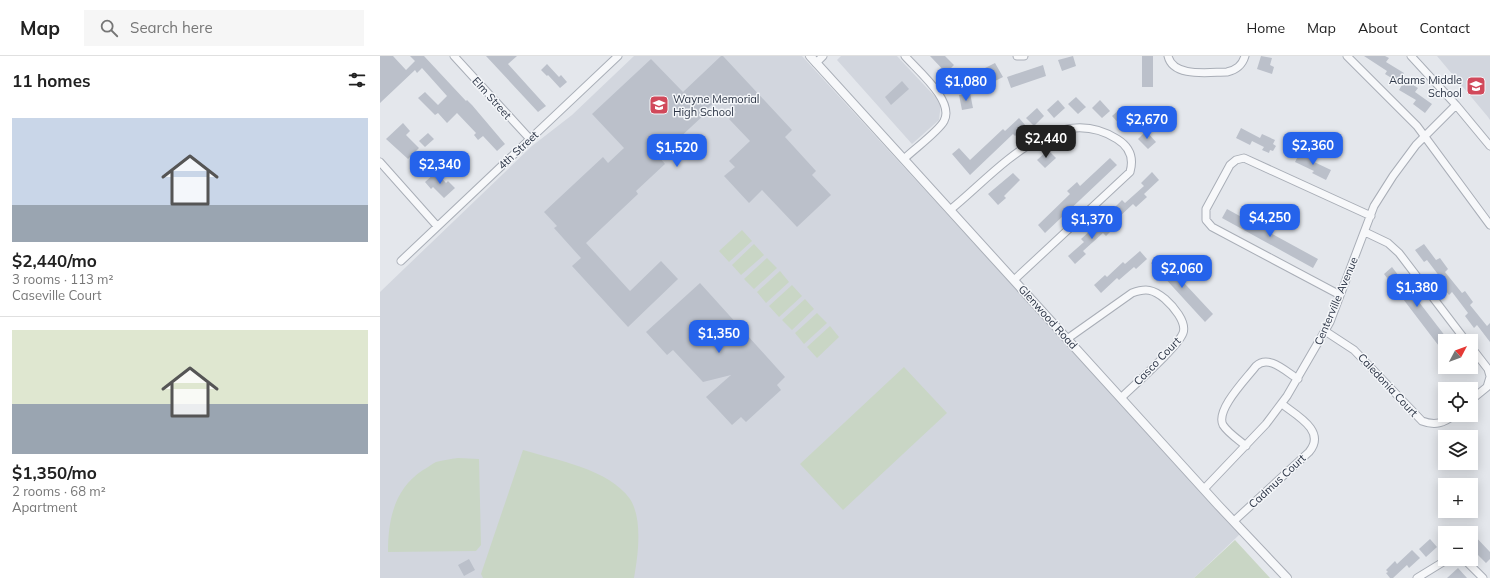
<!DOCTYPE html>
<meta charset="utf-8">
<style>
:root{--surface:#fff;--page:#f6f6f6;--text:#222;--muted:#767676;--line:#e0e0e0;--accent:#2563eb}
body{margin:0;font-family:Mulish,sans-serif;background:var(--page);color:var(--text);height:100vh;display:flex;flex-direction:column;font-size:15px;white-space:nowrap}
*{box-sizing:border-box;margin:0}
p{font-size:13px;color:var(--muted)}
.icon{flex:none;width:22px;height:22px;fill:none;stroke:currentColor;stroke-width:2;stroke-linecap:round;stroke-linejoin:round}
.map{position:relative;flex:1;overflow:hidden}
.sheet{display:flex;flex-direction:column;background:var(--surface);width:380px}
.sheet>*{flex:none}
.needle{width:26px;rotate:49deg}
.controls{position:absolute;left:1058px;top:278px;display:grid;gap:8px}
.controls a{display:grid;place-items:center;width:40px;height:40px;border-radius:0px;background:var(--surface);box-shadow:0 2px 10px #0003;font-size:20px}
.price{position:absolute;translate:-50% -34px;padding:0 9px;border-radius:8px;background:var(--accent);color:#fff;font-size:13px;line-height:26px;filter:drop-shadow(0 1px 2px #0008)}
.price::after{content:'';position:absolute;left:50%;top:24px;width:12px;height:9px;margin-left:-6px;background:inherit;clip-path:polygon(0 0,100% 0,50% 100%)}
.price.current{background:#222;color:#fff}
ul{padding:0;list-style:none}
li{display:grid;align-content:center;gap:8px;height:212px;padding:0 12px}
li+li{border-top:1px solid var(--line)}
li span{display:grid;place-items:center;height:124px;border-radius:0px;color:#555}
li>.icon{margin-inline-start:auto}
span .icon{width:72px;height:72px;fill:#fffc;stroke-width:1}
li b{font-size:17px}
h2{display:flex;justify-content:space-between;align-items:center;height:48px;padding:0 12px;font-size:17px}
header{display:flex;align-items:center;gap:24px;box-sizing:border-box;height:56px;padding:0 20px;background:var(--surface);border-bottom:1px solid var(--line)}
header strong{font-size:19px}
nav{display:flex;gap:22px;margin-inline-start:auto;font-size:14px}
.search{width:280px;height:36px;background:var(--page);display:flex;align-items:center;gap:10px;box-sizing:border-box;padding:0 14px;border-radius:0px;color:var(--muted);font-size:15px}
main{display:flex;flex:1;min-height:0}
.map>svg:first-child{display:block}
.built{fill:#d2d6de}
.green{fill:#c9d6c5}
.building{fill:#bbc0ca}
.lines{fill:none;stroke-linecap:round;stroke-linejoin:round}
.minor-casing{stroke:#a9aeb7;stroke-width:9}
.tertiary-casing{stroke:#a9aeb7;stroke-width:10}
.minor{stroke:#f7f8fa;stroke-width:7}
.tertiary{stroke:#f7f8fa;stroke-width:8}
.labels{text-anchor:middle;stroke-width:3;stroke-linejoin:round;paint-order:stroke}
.poi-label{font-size:11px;fill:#2b3445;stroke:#f4f6f9;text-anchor:end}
.street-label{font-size:11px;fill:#2b3445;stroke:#f4f6f9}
</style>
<header>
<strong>Map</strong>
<div class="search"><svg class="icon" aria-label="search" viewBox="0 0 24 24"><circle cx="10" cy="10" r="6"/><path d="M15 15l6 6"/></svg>Search here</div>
<nav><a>Home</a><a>Map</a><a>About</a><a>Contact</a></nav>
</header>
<main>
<section class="sheet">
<h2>11 homes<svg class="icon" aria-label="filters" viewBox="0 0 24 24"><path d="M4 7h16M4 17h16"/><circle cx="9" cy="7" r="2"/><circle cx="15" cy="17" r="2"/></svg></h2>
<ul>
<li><span style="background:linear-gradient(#c9d6e8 70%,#9aa5b1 0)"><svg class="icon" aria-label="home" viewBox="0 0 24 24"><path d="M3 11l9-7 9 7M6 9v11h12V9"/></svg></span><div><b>$2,440/mo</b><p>3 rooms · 113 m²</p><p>Caseville Court</p></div></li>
<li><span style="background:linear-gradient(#dfe7d0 60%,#9aa5b1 0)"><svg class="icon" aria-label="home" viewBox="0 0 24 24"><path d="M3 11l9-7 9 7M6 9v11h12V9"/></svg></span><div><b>$1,350/mo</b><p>2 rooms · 68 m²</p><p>Apartment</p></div></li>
</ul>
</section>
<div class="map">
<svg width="1110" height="522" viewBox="0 0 1110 522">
<rect width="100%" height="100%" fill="#e4e7ec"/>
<path class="built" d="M254 0H422L860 478 814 522H0V236L152 90 192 59Z
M461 0H517L561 47 559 64 532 88 457 4Z
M1057 0H1110V64L1108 61Z"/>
<path class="green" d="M362 174 372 185 349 206 339 195Z
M374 188 384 199 361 219 352 209Z
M387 202 397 212 374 233 364 223Z
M400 215 409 226 386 247 377 236Z
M412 229 422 240 399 261 389 250Z
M425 243 434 253 412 274 402 264Z
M437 257 447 267 424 288 415 277Z
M450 270 459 281 437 302 427 291Z
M524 311 567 357 463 454 420 408Z
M143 394C176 404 229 413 250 443 263 463 258 500 254 522H103L101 518Z
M78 402 99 403 101 489 96 495 8 496C8 464 14 433 43 414 47 412 52 408 56 406 63 404 71 403 78 402Z
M855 484 890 522H814Z"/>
<path class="building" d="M0 0H13L26 14 35 5 30 0H44L86 45 87 44 92 49 125 88 117 95 103 80 98 84 94 79 96 77 77 57 67 67 58 57 55 59 38 42 45 36 58 49 67 40 42 12 37 17 35 14 0 47Z
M106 0H137L128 8 166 50 158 56Z
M341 0H343L412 74 405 81 436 115 432 119 451 139 417 171 382 134 369 147 344 120 355 111 349 105 370 85 349 63 356 56 341 40 325 55 326 57 279 101 285 108 256 135 258 138 206 187 250 235 281 205 298 223 248 271 192 210 201 202 174 172 177 170 164 156 223 101 228 107 244 92 212 58 271 3 303 36Z
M550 0H565L574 9 571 12 584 26 576 34 566 23 569 20Z
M693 0 696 10 682 15 678 4Z
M762 0H773V31H762Z
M881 0 892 2 890 9 894 11 892 18 877 13Z
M984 0H1005L1009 2 1006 6 1024 17 1018 26 1005 18 1007 15Z
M615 7 623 21 613 26 605 12Z
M167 8 179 21 181 19 187 26 180 32 168 19 167 20 161 14Z
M663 9 666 20 631 32 627 21Z
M1025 24 1038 32 1035 36 1052 48 1045 57 1033 48 1036 44 1019 34Z
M522 25 529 33 511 49 505 41Z
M590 37 593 52 582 54 579 39Z
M696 41 706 51 698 58 688 48Z
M678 44 685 52 674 62 667 54Z
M720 44 730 55 722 62 712 52Z
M657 52 664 60 654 70 646 62Z
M740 53 750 63 742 71 732 60Z
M639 62 646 70 635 80 633 78 590 119 572 98 579 92 590 104 623 73 625 75Z
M23 67 30 75 26 79 39 92 28 103 6 83Z
M861 72 880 82 882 78 895 84 893 88 896 90 893 95 890 94 889 97 882 94 884 91 872 85 870 89 856 82Z
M766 75 776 86 768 93 758 83Z
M48 77 54 83 45 91 39 85Z
M668 94 676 102 665 112 657 104Z
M920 96 934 103 932 105 951 114 946 124 932 117 934 115 915 106Z
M730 102 737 109 665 177 658 169 690 138 687 135 697 126 700 130Z
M56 116 66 127 68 125 75 132 64 142 53 131 51 133 45 126Z
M772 116 779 124 764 138 767 141 756 151 753 148 738 162 731 155 742 144 745 147 764 130 761 127Z
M633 117 640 124 624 140 626 142 618 149 608 138Z
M847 153 938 203 933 212 842 162Z
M730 162 737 169 726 180 723 177 703 195 706 198 695 208 688 200 704 186 701 183 712 173 715 175Z
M1044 188 1056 204 1060 202 1068 213 1065 216 1082 237 1085 235 1093 246 1090 249 1107 270 1110 267V286L1097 269 1094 272 1085 260 1088 257 1072 236 1069 239 1060 227 1063 225 1047 204 1044 206 1035 194Z
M760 195 767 203 756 213 754 211 739 224 737 222 721 237 714 229 725 219 727 221 743 206 745 208Z
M779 200 833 258 825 266 771 207Z
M1012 211 1069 285H1065V298L1004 218Z
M320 227 405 321 397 329 401 334 366 366 361 361 352 369 326 341 351 319 323 326 293 294 287 299 266 276Z
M1091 476 1110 496V503L1106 507 1091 492Z
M1050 483 1057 491 1046 501 1039 493Z
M1032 494 1040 502 1029 512 1027 509 1013 522H1010L1006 517 1008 516 1006 514 1015 505 1017 508Z
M89 503 95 514 84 520 78 509Z
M1078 512 1087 522H1067Z"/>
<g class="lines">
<g class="minor-casing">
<path id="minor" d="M74 0 150 83
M637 0H644
M788 0C793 22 829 16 847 16 856 14 862 10 865 0
M967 0 1037 70 1110 169
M1031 0 1076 49 1110 90
M436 7 443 0
M524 103C533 94 559 75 564 65 575 45 537 14 525 0
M0 106 57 170
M570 154C614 119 674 43 737 83 750 91 754 102 750 116L634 224
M985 176 1008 187 1019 197 1086 285
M21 205 238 0
M960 239 832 171 826 164V153L850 109 856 104 864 102 991 160
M945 275 974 294 1042 365C1055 370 1064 367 1074 359
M687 283 752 237C766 232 773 233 785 243 793 250 807 266 803 277 798 291 754 329 741 342
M1091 291 1108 313 1110 320
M1091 344 1107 331 1110 321
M866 390C859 384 848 377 843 369 835 354 867 322 876 310 889 298 906 316 918 323
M824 433 886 368 907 340 950 266 994 150 1013 120 1036 89 1076 49
M854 465 929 396C947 375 916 359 902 348
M1084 503 1103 522
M1037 522 1068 503"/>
</g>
<g class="tertiary-casing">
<path id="tertiary" d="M430 0 838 449 907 522"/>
</g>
<use href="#minor" class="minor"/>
<use href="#tertiary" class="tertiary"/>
</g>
<defs>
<g id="school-square" transform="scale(1)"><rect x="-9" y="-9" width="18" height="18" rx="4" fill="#d1495b" stroke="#f4f6f9"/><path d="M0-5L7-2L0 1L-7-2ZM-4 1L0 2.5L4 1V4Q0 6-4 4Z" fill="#fff"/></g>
</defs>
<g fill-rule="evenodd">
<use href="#school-square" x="1096" y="30"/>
<use href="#school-square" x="279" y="49"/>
</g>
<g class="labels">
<g class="poi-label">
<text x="1082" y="28">Adams Middle<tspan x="1082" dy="13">School</tspan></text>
<text x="293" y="47" text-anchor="start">Wayne Memorial<tspan x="293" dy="13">High School</tspan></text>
</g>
<g class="street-label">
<text transform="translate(112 42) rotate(48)" y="4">Elm Street</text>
<text transform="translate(138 94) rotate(-43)" y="4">4th Street</text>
<text transform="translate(956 245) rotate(-67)" y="4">Centerville Avenue</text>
<text transform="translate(668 261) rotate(48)" y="4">Glenwood Road</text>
<text transform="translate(777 305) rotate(-46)" y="4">Casco Court</text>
<text transform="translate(1008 329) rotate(47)" y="4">Caledonia Court</text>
<text transform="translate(897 425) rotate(-43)" y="4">Cadmus Court</text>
</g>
</g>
</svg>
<div class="controls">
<a><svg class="needle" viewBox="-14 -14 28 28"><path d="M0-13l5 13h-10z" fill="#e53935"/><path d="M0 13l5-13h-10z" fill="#767676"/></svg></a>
<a><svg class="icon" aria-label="locate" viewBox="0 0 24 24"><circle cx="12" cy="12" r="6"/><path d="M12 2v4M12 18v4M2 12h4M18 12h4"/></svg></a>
<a><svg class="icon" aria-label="layers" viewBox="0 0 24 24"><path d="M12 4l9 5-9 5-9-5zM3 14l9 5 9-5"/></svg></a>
<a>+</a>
<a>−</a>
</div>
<b class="price" style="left:586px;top:46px">$1,080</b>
<b class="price" style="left:767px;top:84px">$2,670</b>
<b class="price current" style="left:666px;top:103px">$2,440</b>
<b class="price" style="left:933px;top:110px">$2,360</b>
<b class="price" style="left:297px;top:112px">$1,520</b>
<b class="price" style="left:60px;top:129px">$2,340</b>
<b class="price" style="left:890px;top:182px">$4,250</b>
<b class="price" style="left:712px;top:184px">$1,370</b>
<b class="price" style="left:802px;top:233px">$2,060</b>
<b class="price" style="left:1037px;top:252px">$1,380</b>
<b class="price" style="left:339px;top:298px">$1,350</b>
</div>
</main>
